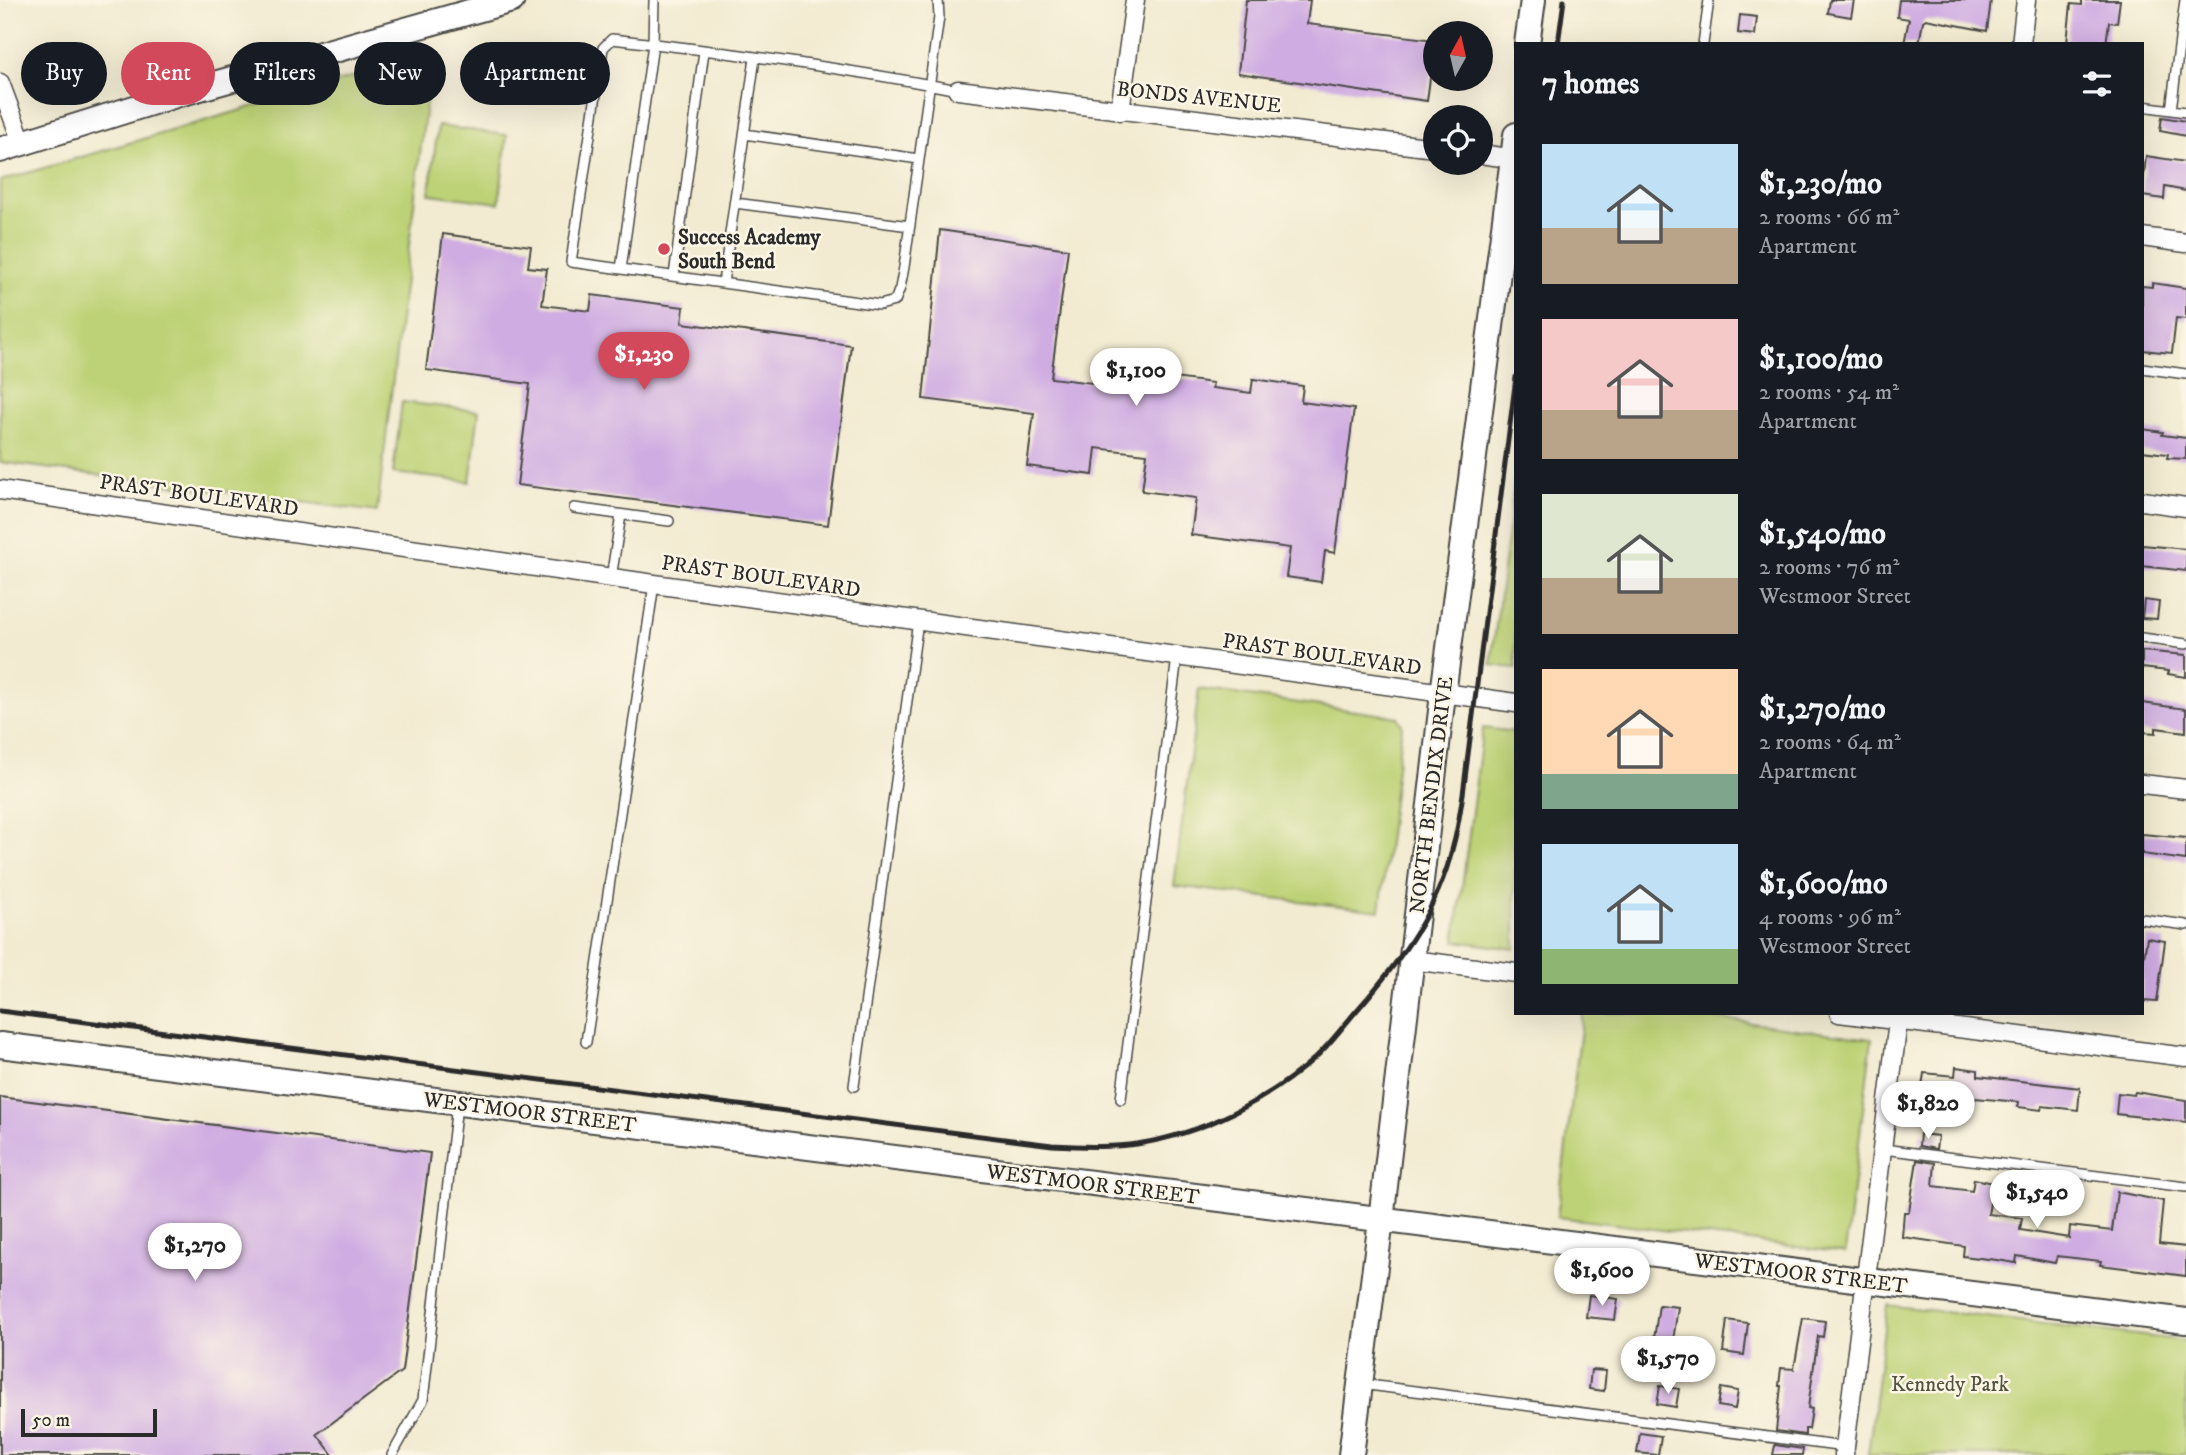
<!DOCTYPE html>
<meta charset="utf-8">
<style>
:root{--surface:#171b24;--page:#242831;--text:#f1f3f6;--muted:#9ea1a6;--accent:#d1495b}
body{margin:0;font-family:"IM FELL DW Pica",serif;background:var(--page);color:var(--text);height:100vh;display:flex;flex-direction:column;font-size:26px;white-space:nowrap}
*{box-sizing:border-box;margin:0}
p{font-size:23px;color:var(--muted)}
.icon{flex:none;width:38px;height:38px;fill:none;stroke:currentColor;stroke-width:2;stroke-linecap:round;stroke-linejoin:round}
.map{position:relative;flex:1;overflow:hidden}
.sheet{position:absolute;left:1514px;top:42px;width:630px;height:973px;display:flex;flex-direction:column;background:var(--surface);border-radius:0px;box-shadow:0 7px 28px #0002}
.sheet>*{flex:none}
.hud{position:absolute;left:21px;top:42px;width:665px;height:63px;display:flex;gap:14px}
.needle{width:46px;rotate:8deg}
.fabs{position:absolute;left:1423px;top:21px;display:grid;gap:14px}
.fabs a{display:grid;place-items:center;width:70px;height:70px;border-radius:50%;background:var(--surface);box-shadow:0 7px 28px #0002;font-size:35px}
.scale{position:absolute;left:21px;bottom:18px;width:136px;box-sizing:border-box;padding-left:7px;border:4px solid #2b2b2b;border-top:0;font-size:19px;line-height:24px;white-space:nowrap;color:#2b2b2b;-webkit-text-stroke:5px #fcf5e5;paint-order:stroke}
.price{position:absolute;translate:-50% -60px;padding:0 16px;border-radius:24px;background:#fff;color:#222;font-size:23px;line-height:46px;filter:drop-shadow(0 2px 4px #0008)}
.price::after{content:'';position:absolute;left:50%;top:42px;width:21px;height:16px;margin-left:-10px;background:inherit;clip-path:polygon(0 0,100% 0,50% 100%)}
.price.current{background:var(--accent);color:#fff}
ul{padding:0;list-style:none}
li{display:flex;align-items:center;gap:21px;height:175px;padding:0 28px}
li span{display:grid;place-items:center;flex:none;width:196px;height:140px;border-radius:0px;color:#555}
li>.icon{margin-inline-start:auto}
span .icon{width:84px;height:84px;fill:#fffc;stroke-width:1}
li b{font-size:30px}
h2{display:flex;justify-content:space-between;align-items:center;height:84px;padding:0 28px;font-size:30px}
.tag{padding:0 24px;border-radius:32px;background:var(--surface);box-shadow:0 7px 28px #0002;font-size:24px;line-height:63px}
.tag.current{background:var(--accent);color:#fff}
.map>svg:first-child{display:block}
.green{fill:#bdd276;stroke:#747e50;stroke-width:2}
.building{fill:#cface2}
.lines{fill:none;stroke-linecap:round;stroke-linejoin:round}
.lane-casing{stroke:#494844;stroke-width:12}
.street-casing{stroke:#494844;stroke-width:21}
.secondary-casing{stroke:#494844;stroke-width:28}
.lane{stroke:#fff;stroke-width:9}
.street{stroke:#fff;stroke-width:18}
.secondary{stroke:#fff;stroke-width:24}
.rail{stroke:#2b2b2b;stroke-width:5}
.poi-dot{fill:#d1495b;stroke:#fcf5e5;stroke-width:2.5}
.labels{text-anchor:middle;stroke-width:5;stroke-linejoin:round;paint-order:stroke}
.street-label{font-size:21px;fill:#2b2b2b;stroke:#fcf5e5}
.poi-label{font-size:21px;font-weight:bold;fill:#2b2b2b;stroke:#fcf5e5;text-anchor:start}
.park-label{font-size:21px;fill:#50553e;stroke:#fcf5e5}
</style>
<div class="map">
<svg width="2186" height="1455" viewBox="0 0 2186 1455">
<rect width="100%" height="100%" fill="#fcf5e5"/>
<filter id="ink" filterUnits="userSpaceOnUse"><feTurbulence type="fractalNoise" baseFrequency=".0143" numOctaves="2"/><feDisplacementMap in="SourceGraphic" scale="14" xChannelSelector="R" yChannelSelector="G"/><feConvolveMatrix kernelMatrix="1 2 1 2 8 2 1 2 1" color-interpolation-filters="sRGB"/></filter>
<filter id="wash" filterUnits="userSpaceOnUse"><feTurbulence type="fractalNoise" baseFrequency=".00686" numOctaves="4" result="noise"/><feDisplacementMap in="SourceGraphic" scale="28" xChannelSelector="R" yChannelSelector="G"/><feGaussianBlur stdDeviation="1.57" result="paint"/><feColorMatrix in="noise" values="0 0 0 0 0 0 0 0 0 0 0 0 0 0 0 0 0 1.4 0 .05"/><feComposite in="paint" operator="in"/></filter>
<g filter="url(#wash)">
<rect width="100%" height="100%" fill="#f2ebd1"/>
<path class="green" d="M432 54 377 512 0 462V181Z
M438 126 507 135 499 203 429 194Z
M402 402 479 411 470 482 393 473Z
M1515 477 1516 668H1515L1491 665Z
M1199 689 1398 717 1402 725 1380 911 1174 886Z
M1483 728 1515 732V949L1455 941Z
M1583 1013H1676L1872 1039 1845 1253 1557 1217Z
M1887 1305 2186 1341V1455H1868Z"/>
<g id="blocks">
<path class="building" d="M1246 0H1310L1307 24 1435 40 1427 101 1238 73Z
M1830 0H1854L1851 17 1828 13Z
M1899 0H1991L1987 31 1926 19 1923 21 1919 44H1904L1909 19 1897 17Z
M2082 0H2120L2117 23 2109 22 2106 44 2067 43 2071 4 2082 5Z
M1740 15 1757 17 1755 35 1738 33Z
M2162 117 2186 121V136L2160 131Z
M2146 156 2186 162V191L2165 187 2164 199 2142 196Z
M940 230 1068 249 1051 378 1149 390 1151 375 1213 383 1212 388 1251 393 1253 379 1303 386 1301 402 1354 409 1335 553 1325 551 1321 582 1286 577 1290 548 1191 535 1196 498 1142 491 1147 454 1096 448 1093 475 1027 466 1034 413 923 399Z
M443 234 531 246 528 267 547 269 542 305 590 311 592 295 684 307 682 323 851 345 828 525 517 485 530 384 426 370Z
M2152 283 2186 288V319L2176 318 2172 353 2142 350V286L2152 287Z
M2142 429 2163 432 2162 435 2186 438V459L2167 458 2168 454 2142 451Z
M2142 545 2186 549V571L2142 566Z
M2144 600 2159 602 2157 619 2142 618Z
M2142 651 2186 655V677L2168 674 2169 671 2142 668Z
M2142 703 2186 709V732L2156 728V733L2142 732Z
M2142 834 2186 838V860L2142 854Z
M2147 938 2165 941 2157 1002 2142 1001V970Z
M1956 1067 1978 1070V1076L2080 1088 2078 1110 2042 1106 2041 1110 2018 1107 2019 1102 1975 1098 1974 1106 1951 1103 1952 1097 1921 1094 1924 1073 1955 1076Z
M2135 1092 2186 1100V1122L2116 1114 2118 1093 2134 1095Z
M0 1097 430 1153 402 1371 317 1434 333 1455H0Z
M1920 1134 1938 1136 1936 1149 1919 1146Z
M1917 1160 1935 1163 1933 1186 1972 1191 1974 1179 1994 1183 1988 1214 2022 1218 2020 1230 2069 1238 2070 1226 2112 1231 2117 1192 2163 1201 2159 1244 2186 1247V1276L2100 1265 2101 1261 2057 1256 2055 1263 2017 1256 2016 1263 1997 1260 1963 1256 1964 1246 1902 1237 1904 1212H1909Z
M1589 1295 1618 1299 1615 1320 1586 1317Z
M1659 1305 1678 1307 1673 1341 1654 1339Z
M1803 1318 1825 1321 1823 1337 1818 1336 1808 1408 1812 1409 1809 1429H1805V1435L1776 1431 1781 1386H1779L1781 1368 1794 1369Z
M1727 1320 1748 1323 1744 1355 1723 1352Z
M1591 1370 1606 1371 1604 1391 1589 1389Z
M1660 1386 1679 1389 1676 1407 1657 1404Z
M1721 1388 1738 1391 1735 1409 1718 1406Z
M1640 1433 1661 1436 1658 1455 1637 1453Z
M1775 1445 1803 1449 1802 1455H1773Z"/>
</g>
</g>
<g filter="url(#ink)">
<use href="#blocks" fill-opacity="0" stroke="#494844" stroke-width="2"/>
<g class="lines">
<g class="lane-casing">
<path id="lane" d="M938 0 939 17 904 267 900 288 895 301 880 305 571 262 603 48 612 39C727 52 844 68 958 90
M1703 44 1709 0
M2142 106 2186 112
M2171 110 2185 0
M744 134 919 159
M735 203 910 226
M621 269 653 44 654 0
M674 276 704 51
M723 283 755 58
M2142 368 2186 374
M574 508 669 521
M611 578 621 515
M2142 638 2186 644
M2142 919 2186 925
M586 1042 654 584
M854 1086 918 621
M1121 1099 1177 657
M1883 1149 2186 1187
M1361 1384 1845 1447
M392 1455 423 1400 457 1105"/>
</g>
<g class="street-casing">
<path id="street" d="M2021 44 2026 0
M0 83 22 142
M958 90 1435 148
M1120 111 1135 0
M1480 154 1516 159
M2142 237 2186 243
M0 490 654 584 1516 703
M2142 501 2186 507
M2142 784 2186 789
M1411 960 1516 973
M1839 1013 2186 1057
M1844 1455 1899 1013"/>
</g>
<g class="secondary-casing">
<path id="secondary" d="M1527 44 1533 0
M0 150 179 94 512 0
M0 1045 2186 1321
M1351 1455 1381 1220 1443 694 1516 135"/>
</g>
<use href="#lane" class="lane"/>
<use href="#street" class="street"/>
<use href="#secondary" class="secondary"/>
<path class="rail" d="M1558 44 1564 0
M0 1011 1052 1145C1080 1146 1109 1148 1137 1144 1202 1134 1267 1101 1316 1057 1331 1043 1344 1025 1358 1009 1400 961 1438 910 1453 846 1458 829 1460 812 1463 794L1516 377"/>
</g>
</g>
<circle class="poi-dot" cx="664" cy="249" r="7"/>
<g class="labels">
<g class="street-label">
<text transform="translate(1199 97) rotate(6)" y="7">BONDS AVENUE</text>
<text transform="translate(199 495) rotate(8)" y="7">PRAST BOULEVARD</text>
<text transform="translate(761 576) rotate(8)" y="7">PRAST BOULEVARD</text>
<text transform="translate(1322 654) rotate(8)" y="7">PRAST BOULEVARD</text>
<text transform="translate(1431 795) rotate(-83)" y="7">NORTH BENDIX DRIVE</text>
<text transform="translate(530 1112) rotate(7)" y="7">WESTMOOR STREET</text>
<text transform="translate(1093 1184) rotate(7)" y="7">WESTMOOR STREET</text>
<text transform="translate(1801 1273) rotate(7)" y="7">WESTMOOR STREET</text>
</g>
<g class="poi-label">
<text x="678" y="244">Success Academy<tspan x="678" dy="24">South Bend</tspan></text>
</g>
<g class="park-label">
<text x="1950" y="1391">Kennedy Park</text>
</g>
</g>
</svg>
<div class="fabs">
<a><svg class="needle" viewBox="-14 -14 28 28"><path d="M0-13l5 13h-10z" fill="#e53935"/><path d="M0 13l5-13h-10z" fill="#9ea1a6"/></svg></a>
<a><svg class="icon" aria-label="locate" viewBox="0 0 24 24"><circle cx="12" cy="12" r="6"/><path d="M12 2v4M12 18v4M2 12h4M18 12h4"/></svg></a>
</div>
<div class="scale">50 m</div>
<b class="price current" style="left:644px;top:392px">$1,230</b>
<b class="price" style="left:1136px;top:408px">$1,100</b>
<b class="price" style="left:1928px;top:1141px">$1,820</b>
<b class="price" style="left:2037px;top:1230px">$1,540</b>
<b class="price" style="left:195px;top:1283px">$1,270</b>
<b class="price" style="left:1602px;top:1308px">$1,600</b>
<b class="price" style="left:1668px;top:1396px">$1,570</b>
<div class="hud">
<a class="tag">Buy</a>
<a class="tag current">Rent</a>
<a class="tag">Filters</a>
<a class="tag">New</a>
<a class="tag">Apartment</a>
</div>
<section class="sheet">
<h2>7 homes<svg class="icon" aria-label="filters" viewBox="0 0 24 24"><path d="M4 7h16M4 17h16"/><circle cx="9" cy="7" r="2"/><circle cx="15" cy="17" r="2"/></svg></h2>
<ul>
<li><span style="background:linear-gradient(#bfe0f5 60%,#b9a48a 0)"><svg class="icon" aria-label="home" viewBox="0 0 24 24"><path d="M3 11l9-7 9 7M6 9v11h12V9"/></svg></span><div><b>$1,230/mo</b><p>2 rooms · 66 m²</p><p>Apartment</p></div></li>
<li><span style="background:linear-gradient(#f6c9c9 65%,#b9a48a 0)"><svg class="icon" aria-label="home" viewBox="0 0 24 24"><path d="M3 11l9-7 9 7M6 9v11h12V9"/></svg></span><div><b>$1,100/mo</b><p>2 rooms · 54 m²</p><p>Apartment</p></div></li>
<li><span style="background:linear-gradient(#dfe7d0 60%,#b9a48a 0)"><svg class="icon" aria-label="home" viewBox="0 0 24 24"><path d="M3 11l9-7 9 7M6 9v11h12V9"/></svg></span><div><b>$1,540/mo</b><p>2 rooms · 76 m²</p><p>Westmoor Street</p></div></li>
<li><span style="background:linear-gradient(#ffd9b3 75%,#7fa58c 0)"><svg class="icon" aria-label="home" viewBox="0 0 24 24"><path d="M3 11l9-7 9 7M6 9v11h12V9"/></svg></span><div><b>$1,270/mo</b><p>2 rooms · 64 m²</p><p>Apartment</p></div></li>
<li><span style="background:linear-gradient(#bfe0f5 75%,#8fb573 0)"><svg class="icon" aria-label="home" viewBox="0 0 24 24"><path d="M3 11l9-7 9 7M6 9v11h12V9"/></svg></span><div><b>$1,600/mo</b><p>4 rooms · 96 m²</p><p>Westmoor Street</p></div></li>
</ul>
</section>
</div>
